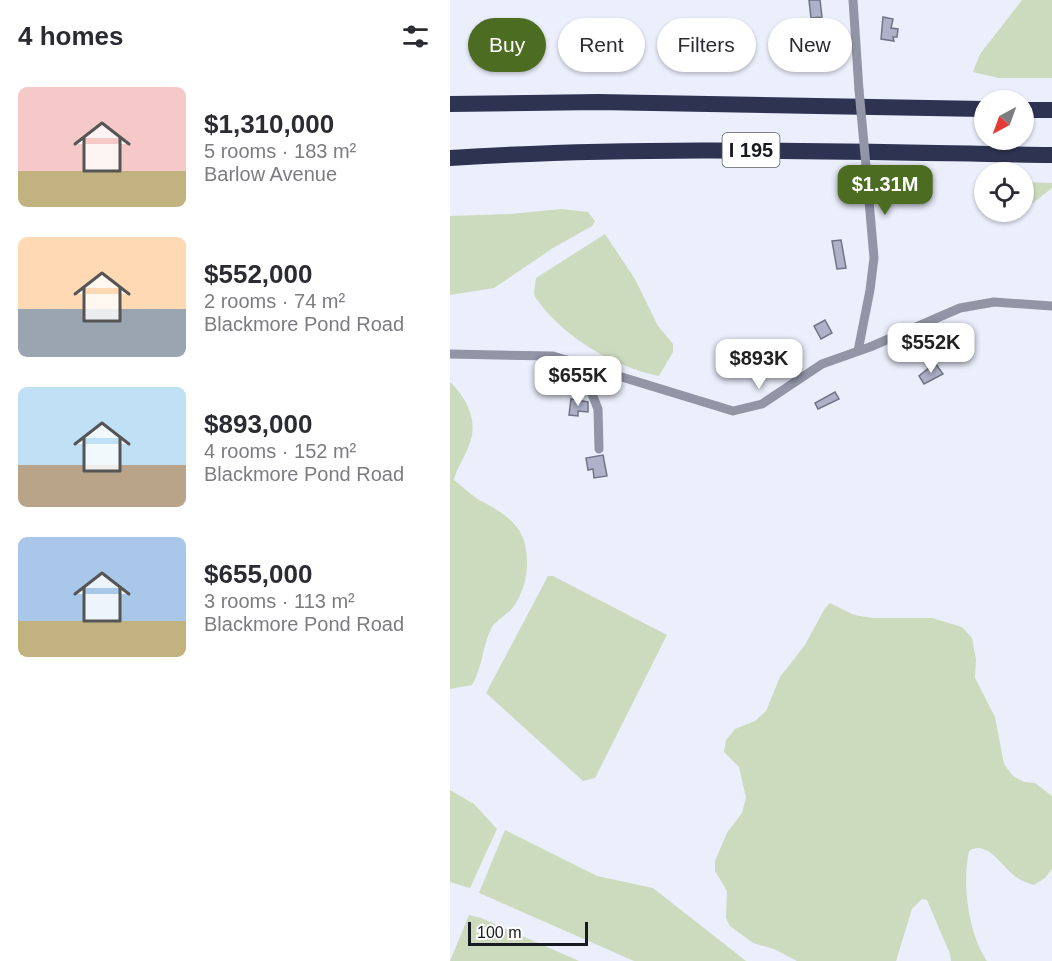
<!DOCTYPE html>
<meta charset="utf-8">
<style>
:root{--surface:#fff;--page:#f7f7f7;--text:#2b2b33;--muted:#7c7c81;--accent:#4c6c22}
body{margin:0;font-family:Helvetica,sans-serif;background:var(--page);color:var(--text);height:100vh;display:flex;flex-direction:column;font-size:22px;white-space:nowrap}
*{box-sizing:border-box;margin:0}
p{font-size:20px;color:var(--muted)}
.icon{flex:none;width:33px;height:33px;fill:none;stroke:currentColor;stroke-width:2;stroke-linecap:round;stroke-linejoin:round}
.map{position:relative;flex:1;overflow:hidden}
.drawer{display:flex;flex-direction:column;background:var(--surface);width:450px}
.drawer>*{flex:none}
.hud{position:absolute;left:18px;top:18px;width:494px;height:54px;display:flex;gap:12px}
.needle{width:39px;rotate:221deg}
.tools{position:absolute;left:524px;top:90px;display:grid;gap:12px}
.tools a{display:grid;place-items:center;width:60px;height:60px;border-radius:50%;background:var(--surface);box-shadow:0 2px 4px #0004;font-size:30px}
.scale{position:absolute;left:18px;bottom:15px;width:120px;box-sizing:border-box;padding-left:6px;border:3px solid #181a22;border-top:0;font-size:16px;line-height:21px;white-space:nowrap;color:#181a22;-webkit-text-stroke:4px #fff;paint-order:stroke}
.price{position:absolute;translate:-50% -51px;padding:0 14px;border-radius:12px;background:#fff;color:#222;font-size:20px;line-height:39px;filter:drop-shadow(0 2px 3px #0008)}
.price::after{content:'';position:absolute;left:50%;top:36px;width:18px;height:14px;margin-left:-9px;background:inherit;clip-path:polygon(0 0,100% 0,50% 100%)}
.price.current{background:var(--accent);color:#fff}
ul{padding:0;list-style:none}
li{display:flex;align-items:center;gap:18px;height:150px;padding:0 18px}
li span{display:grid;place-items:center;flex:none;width:168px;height:120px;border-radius:9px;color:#555}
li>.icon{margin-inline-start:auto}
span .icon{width:72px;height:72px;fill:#fffc;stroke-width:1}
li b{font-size:26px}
h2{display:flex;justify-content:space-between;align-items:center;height:72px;padding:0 18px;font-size:26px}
.tag{padding:0 21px;border-radius:27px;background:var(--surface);box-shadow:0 2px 4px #0004;font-size:21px;line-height:54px}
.tag.current{background:var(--accent);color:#fff}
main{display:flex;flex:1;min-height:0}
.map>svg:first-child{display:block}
.green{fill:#ccdbbd}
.building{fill:#aeb2c8;stroke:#707488;stroke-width:1.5}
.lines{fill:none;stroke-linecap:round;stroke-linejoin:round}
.street{stroke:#9195a6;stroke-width:9}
.highway{stroke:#2e3352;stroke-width:16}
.street-bridge{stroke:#9195a6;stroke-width:9}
.labels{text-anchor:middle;stroke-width:6;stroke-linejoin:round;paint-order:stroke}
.shield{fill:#fff;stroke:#5d5f64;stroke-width:1.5}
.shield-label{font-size:20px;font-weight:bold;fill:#181a22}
</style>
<main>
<section class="drawer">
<h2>4 homes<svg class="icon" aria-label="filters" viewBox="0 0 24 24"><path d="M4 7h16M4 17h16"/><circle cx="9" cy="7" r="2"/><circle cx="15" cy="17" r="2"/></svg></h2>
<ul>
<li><span style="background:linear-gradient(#f6c9c9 70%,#c2b280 0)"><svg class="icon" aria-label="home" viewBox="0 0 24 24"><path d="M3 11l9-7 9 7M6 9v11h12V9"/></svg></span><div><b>$1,310,000</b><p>5 rooms · 183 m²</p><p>Barlow Avenue</p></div></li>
<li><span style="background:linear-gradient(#ffd9b3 60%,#9aa5b1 0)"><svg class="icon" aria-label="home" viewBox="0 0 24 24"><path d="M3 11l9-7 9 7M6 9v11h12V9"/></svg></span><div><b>$552,000</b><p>2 rooms · 74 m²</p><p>Blackmore Pond Road</p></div></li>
<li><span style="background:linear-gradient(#bfe0f5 65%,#b9a48a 0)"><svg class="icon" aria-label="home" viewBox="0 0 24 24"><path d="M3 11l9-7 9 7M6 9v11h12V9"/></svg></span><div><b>$893,000</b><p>4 rooms · 152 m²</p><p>Blackmore Pond Road</p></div></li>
<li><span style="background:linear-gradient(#a9c7e8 70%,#c2b280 0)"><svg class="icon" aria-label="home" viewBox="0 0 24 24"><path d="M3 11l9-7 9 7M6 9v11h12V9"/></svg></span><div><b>$655,000</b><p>3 rooms · 113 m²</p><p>Blackmore Pond Road</p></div></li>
</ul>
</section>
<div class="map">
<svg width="602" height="961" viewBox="0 0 602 961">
<rect width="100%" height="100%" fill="#ebeefb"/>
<path class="green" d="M572 0H602V78H549L523 72 530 54Z
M573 182 602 183V188L583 203 573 205Z
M111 209 138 212 145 221 142 226 103 248 44 288 0 295V216L60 214Z
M155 234 185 279 208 326 223 344V352L209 376C162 366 113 337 85 297L84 293 86 278Z
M0 382C17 398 29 422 19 445 15 457 7 467 4 480 13 487 23 497 33 502 61 517 78 530 77 564 77 578 73 591 66 603 60 614 46 619 41 629 32 647 33 666 22 685L0 689Z
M98 576H103L217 635 145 778 133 781 36 693Z
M380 603 404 615 423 618H482L512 627 522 638 526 659 525 678 545 717 554 764 563 776 574 782 585 783 602 796V869L595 878 584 885C578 883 571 881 566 877 552 867 537 839 519 851 512 883 518 933 537 961H501L500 954 477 900 472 899 462 909 446 961H347L324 949 303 943 280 926 276 918 277 891 265 871V861L277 833 292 813 296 798 289 767 274 752 276 740 285 729 305 721 316 711 330 677 355 645 375 608Z
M0 790 24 804 47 829 20 888 0 882Z
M55 830 147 876 203 888 296 961H184L29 893Z
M19 915 31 918 129 961H0Z"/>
<path class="building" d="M359 0H370L372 17 361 18Z
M433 17 443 19 441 28 448 29 447 37H443L444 41 431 39Z
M391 240 396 268 387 269 382 241Z
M375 320 382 333 371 339 364 326Z
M485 363 493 374 474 384 469 376Z
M385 392 389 399 368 409 365 403Z
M121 399 138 402V412L128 411V416L119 415Z
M153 455 157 476 144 478 143 469 138 470 136 458Z"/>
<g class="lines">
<path class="street" d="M403 0 409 90
M408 351 420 290 424 258 416 166
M0 354 103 356 283 411 312 404 372 364 420 347 510 308 544 302 602 306
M117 360 142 394 148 409 149 449"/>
<path class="highway" d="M0 104 148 102 534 109
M573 110H602
M0 158C201 145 401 152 602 155"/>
<path class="street-bridge" d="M409 90 416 166"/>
</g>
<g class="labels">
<rect class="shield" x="272.5" y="133" width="57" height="34" rx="4.5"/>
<g class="shield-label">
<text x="301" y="157">I 195</text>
</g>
</g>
</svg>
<div class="tools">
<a><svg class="needle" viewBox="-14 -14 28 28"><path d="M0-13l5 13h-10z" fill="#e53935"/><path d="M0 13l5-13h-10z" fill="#7c7c81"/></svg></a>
<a><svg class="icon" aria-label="locate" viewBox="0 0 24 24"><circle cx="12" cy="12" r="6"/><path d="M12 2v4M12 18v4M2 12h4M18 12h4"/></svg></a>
</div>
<div class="scale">100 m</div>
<b class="price current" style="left:435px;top:216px">$1.31M</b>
<b class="price" style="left:481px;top:374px">$552K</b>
<b class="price" style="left:309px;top:390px">$893K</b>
<b class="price" style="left:128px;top:407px">$655K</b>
<div class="hud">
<a class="tag current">Buy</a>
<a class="tag">Rent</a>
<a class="tag">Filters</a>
<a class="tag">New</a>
</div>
</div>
</main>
